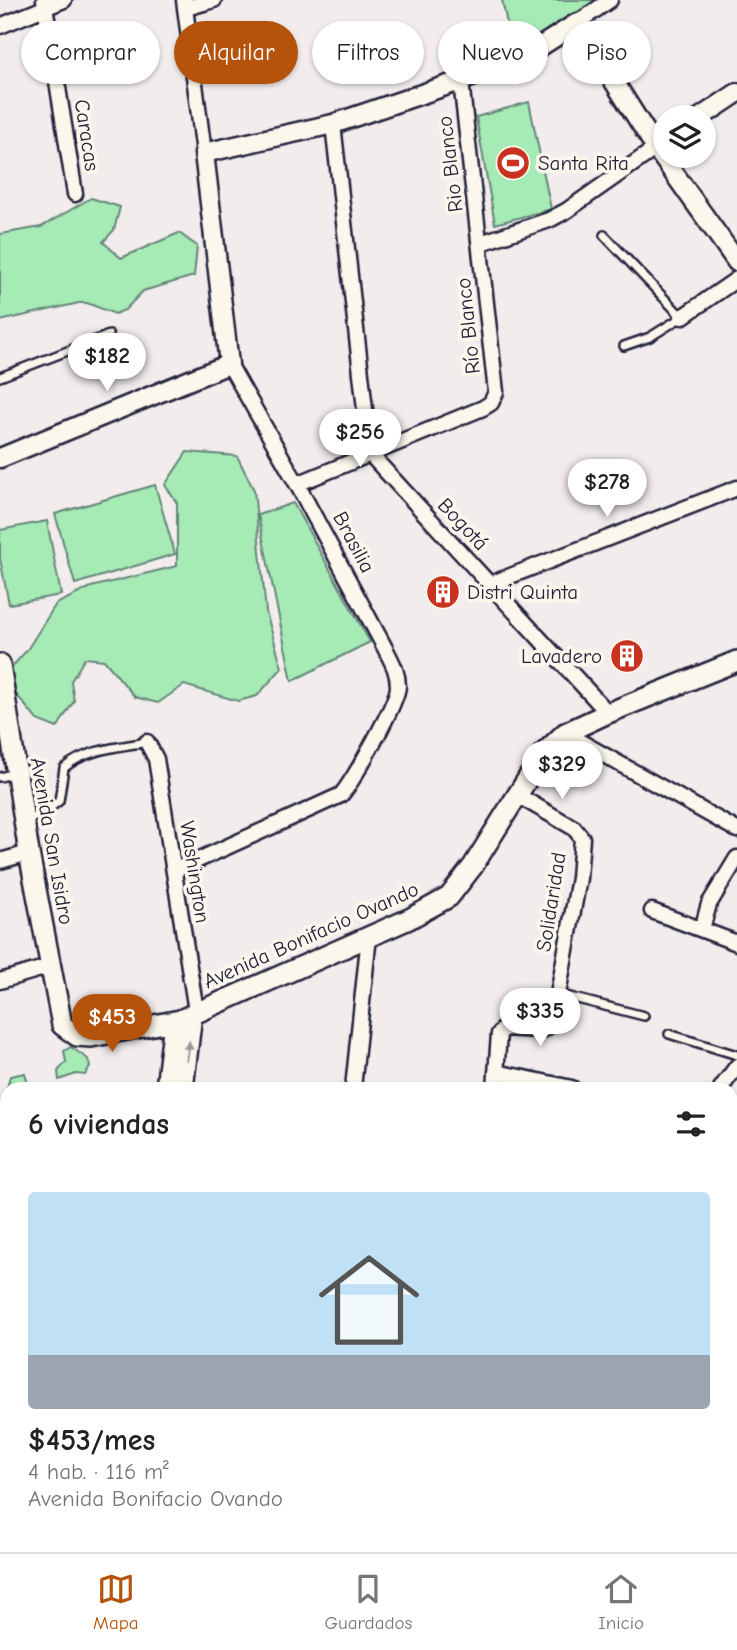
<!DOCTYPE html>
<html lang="es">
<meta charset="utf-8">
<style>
:root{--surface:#fff;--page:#f6f6f6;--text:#222;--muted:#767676;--line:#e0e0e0;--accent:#b45309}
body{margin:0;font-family:"Comic Neue",sans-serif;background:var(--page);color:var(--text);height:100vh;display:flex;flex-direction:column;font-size:26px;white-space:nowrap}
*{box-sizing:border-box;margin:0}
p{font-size:23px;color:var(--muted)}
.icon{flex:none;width:38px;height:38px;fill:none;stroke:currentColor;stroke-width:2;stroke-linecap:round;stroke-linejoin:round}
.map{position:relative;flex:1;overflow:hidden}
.details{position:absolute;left:0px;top:1082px;width:738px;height:471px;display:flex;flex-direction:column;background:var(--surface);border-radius:21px 21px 0 0;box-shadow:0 2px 5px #0004}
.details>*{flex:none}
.guide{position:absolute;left:21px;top:21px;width:696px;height:63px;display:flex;gap:14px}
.tools{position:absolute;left:653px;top:105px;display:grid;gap:14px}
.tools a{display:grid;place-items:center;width:63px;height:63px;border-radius:50%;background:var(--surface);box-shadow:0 2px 5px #0004;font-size:35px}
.price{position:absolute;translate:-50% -60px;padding:0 16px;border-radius:24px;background:#fff;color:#222;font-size:23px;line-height:46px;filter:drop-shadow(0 2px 4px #0008)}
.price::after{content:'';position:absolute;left:50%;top:42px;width:21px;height:16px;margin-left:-10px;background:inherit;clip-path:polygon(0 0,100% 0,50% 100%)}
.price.selected{background:var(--accent);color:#fff}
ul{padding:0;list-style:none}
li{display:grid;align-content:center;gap:14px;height:371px;padding:0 28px}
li+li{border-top:2px solid var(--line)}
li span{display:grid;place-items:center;height:217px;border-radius:7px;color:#555}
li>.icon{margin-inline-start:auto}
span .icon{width:126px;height:126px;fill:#fffc;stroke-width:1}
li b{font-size:30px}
h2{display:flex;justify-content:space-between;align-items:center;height:84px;padding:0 28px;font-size:30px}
.tag{padding:0 24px;border-radius:32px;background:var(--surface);box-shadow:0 2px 5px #0004;font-size:24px;line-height:63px}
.tag.selected{background:var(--accent);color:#fff}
.menu{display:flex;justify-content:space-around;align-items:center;height:98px;border-top:2px solid var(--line);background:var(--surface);font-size:19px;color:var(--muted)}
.menu a{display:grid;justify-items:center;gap:4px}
.menu .selected{color:var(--accent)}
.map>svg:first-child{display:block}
.green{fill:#a6eab6;stroke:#648678;stroke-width:2}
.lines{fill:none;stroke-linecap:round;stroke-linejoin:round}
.service-casing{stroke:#22223b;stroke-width:12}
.minor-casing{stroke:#22223b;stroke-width:19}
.tertiary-casing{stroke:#22223b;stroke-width:23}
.secondary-casing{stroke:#22223b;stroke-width:24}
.service{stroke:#fbf7ec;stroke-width:7}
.minor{stroke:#fbf7ec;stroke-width:14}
.tertiary{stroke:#fbf7ec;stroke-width:18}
.secondary{stroke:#fbf7ec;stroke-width:19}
.oneway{fill:#99979c}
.labels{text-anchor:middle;stroke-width:7;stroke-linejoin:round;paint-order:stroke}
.street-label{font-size:21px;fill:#22223b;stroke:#fbf7ec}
.poi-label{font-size:21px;fill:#22223b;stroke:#fbf7ec;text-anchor:start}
</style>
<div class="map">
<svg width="737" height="1552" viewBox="0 0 737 1552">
<rect width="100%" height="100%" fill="#f2eced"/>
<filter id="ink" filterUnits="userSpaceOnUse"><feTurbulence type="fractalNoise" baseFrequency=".0143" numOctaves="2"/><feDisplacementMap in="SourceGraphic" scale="14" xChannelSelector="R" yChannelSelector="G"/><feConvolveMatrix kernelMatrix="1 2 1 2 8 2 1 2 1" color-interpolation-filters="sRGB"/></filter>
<g filter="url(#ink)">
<path class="green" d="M502 0H600L513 53Z
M529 102 551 209 495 224 476 117Z
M91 198 120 207 114 230 103 242 121 258 179 233 197 246 194 276 143 291 125 310 115 314 87 303H79L0 321V234L41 227Z
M187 452 237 456 254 490 266 612 282 668 257 696 238 701 184 685 158 703 135 697 104 660 85 658 71 681 74 701 57 728 37 720 12 689V667L27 650 56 604 91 587 177 566V503L165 485Z
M155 485 175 554 75 584 55 514Z
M293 503 370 642 292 681 258 515Z
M47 521 61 595 9 604 0 559V530Z
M71 1047 88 1059 90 1067 85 1075 76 1074 59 1080 58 1071 66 1062 64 1051Z
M25 1073 29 1088H7V1142L5 1146C0 1124 4 1099 10 1076Z
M7 1163V1178L2 1182 7 1197V1211L0 1208V1166Z
M0 1348 7 1354V1386L0 1391Z
M1 1416 7 1418V1461H0Z
M357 1545H411L414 1552H364Z"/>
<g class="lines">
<g class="service-casing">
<path id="service" d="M604 235 682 317 650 337 624 346
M0 377 109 335
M0 777 16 773
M27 820 41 815 59 801 64 768C86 749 119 747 147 742
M558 994 644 1016
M669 1034 737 1055"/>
</g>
<g class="minor-casing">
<path id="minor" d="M44 0 75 194
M184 0 204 153
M186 8 214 0
M577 23 610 0
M0 26 64 0
M333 124 370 454 608 713
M481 243 549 220 566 211 656 148
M682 317 737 279
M297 484 483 408 491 403 496 392 461 81
M490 584 737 488
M565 733 737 830
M147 742 156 759 196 1011
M0 861 29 853
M174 871 341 795C353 781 398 702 398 686 398 672 392 662 386 650L297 484 229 364
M652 911 737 943
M702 929 709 904 737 858
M0 981 51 966
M496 1072 572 1088
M353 1088 369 936
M495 1088 499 1034 504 1028 540 1030 545 1029 550 1023 558 994 579 878 582 838 574 828 517 795
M721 1088 737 1066
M732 1186H737
M300 1552V1545
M469 1552 470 1545
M641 1552 642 1545"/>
</g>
<g class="tertiary-casing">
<path id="tertiary" d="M701 117 737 93
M0 458 229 364 204 153 333 124 516 62 577 23 656 148 737 262
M0 1218 7 1219
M732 1310H737"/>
</g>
<g class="secondary-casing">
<path id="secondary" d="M0 664 29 853 62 1025 77 1036 91 1037 180 1020 409 919 449 897 473 866 543 754 565 733 608 713 737 661
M166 1088 174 1022
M183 1088 192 1014
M110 1552V1545
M126 1552 127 1545"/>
</g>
<use href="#service" class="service"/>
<use href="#minor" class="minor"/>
<use href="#tertiary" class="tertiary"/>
<use href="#secondary" class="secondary"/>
</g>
<defs><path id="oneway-solid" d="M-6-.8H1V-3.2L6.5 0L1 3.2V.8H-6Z" transform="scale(1.75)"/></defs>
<use class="oneway" href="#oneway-solid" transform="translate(188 1051) rotate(-83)"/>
</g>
<defs>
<g id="stadium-disc" transform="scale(1.75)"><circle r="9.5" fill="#c8321e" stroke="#fbf7ec"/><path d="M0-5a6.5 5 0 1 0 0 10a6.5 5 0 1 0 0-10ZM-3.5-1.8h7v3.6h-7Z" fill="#fff"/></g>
<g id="building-disc" transform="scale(1.75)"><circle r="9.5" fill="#c8321e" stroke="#fbf7ec"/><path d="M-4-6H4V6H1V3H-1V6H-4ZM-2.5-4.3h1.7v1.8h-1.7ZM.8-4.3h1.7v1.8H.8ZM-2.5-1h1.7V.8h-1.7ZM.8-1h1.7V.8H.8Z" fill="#fff"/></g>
</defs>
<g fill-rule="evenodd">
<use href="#stadium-disc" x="513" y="163"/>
<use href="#building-disc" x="443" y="592"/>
<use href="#building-disc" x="627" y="656"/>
</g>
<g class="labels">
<g class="street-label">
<text transform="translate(87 135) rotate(81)" y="7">Caracas</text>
<text transform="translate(450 164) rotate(-97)" y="7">Rio Blanco</text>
<text transform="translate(468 326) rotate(-96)" y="7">Río Blanco</text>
<text transform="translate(463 524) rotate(47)" y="7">Bogotá</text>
<text transform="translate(354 542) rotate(62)" y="7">Brasilia</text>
<text transform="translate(52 841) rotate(80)" y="7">Avenida San Isidro</text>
<text transform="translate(195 872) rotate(81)" y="7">Washington</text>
<text transform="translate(551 902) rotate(-81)" y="7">Solidaridad</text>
<text transform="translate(311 935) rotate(-24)" y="7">Avenida Bonifacio Ovando</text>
</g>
<g class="poi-label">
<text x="538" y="170">Santa Rita</text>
<text x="467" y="599">Distri Quinta</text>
<text x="602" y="663" text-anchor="end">Lavadero</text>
</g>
</g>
</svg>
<div class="tools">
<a><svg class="icon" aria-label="layers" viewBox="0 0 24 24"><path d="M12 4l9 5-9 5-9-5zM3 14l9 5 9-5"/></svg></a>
</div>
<b class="price" style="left:107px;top:393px">$182</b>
<b class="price" style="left:360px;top:469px">$256</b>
<b class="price" style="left:607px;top:519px">$278</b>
<b class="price" style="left:562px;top:801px">$329</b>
<b class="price" style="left:540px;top:1048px">$335</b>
<b class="price selected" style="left:112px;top:1054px">$453</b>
<div class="guide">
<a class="tag">Comprar</a>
<a class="tag selected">Alquilar</a>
<a class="tag">Filtros</a>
<a class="tag">Nuevo</a>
<a class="tag">Piso</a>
</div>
<section class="details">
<h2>6 viviendas<svg class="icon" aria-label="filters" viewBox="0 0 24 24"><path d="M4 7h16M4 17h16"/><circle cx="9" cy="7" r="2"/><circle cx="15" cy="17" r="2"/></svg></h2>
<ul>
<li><span style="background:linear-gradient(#bfe0f5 75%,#9aa5b1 0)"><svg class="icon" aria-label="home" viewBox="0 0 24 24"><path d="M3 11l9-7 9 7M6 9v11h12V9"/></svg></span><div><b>$453/mes</b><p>4 hab. · 116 m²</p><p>Avenida Bonifacio Ovando</p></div></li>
</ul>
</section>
</div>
<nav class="menu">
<a class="selected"><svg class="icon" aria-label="map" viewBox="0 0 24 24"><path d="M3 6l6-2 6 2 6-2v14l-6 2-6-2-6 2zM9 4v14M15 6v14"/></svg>Mapa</a>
<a><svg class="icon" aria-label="saved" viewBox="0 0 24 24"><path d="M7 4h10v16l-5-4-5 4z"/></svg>Guardados</a>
<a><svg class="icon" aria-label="home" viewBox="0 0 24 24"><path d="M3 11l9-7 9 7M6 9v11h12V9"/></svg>Inicio</a>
</nav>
